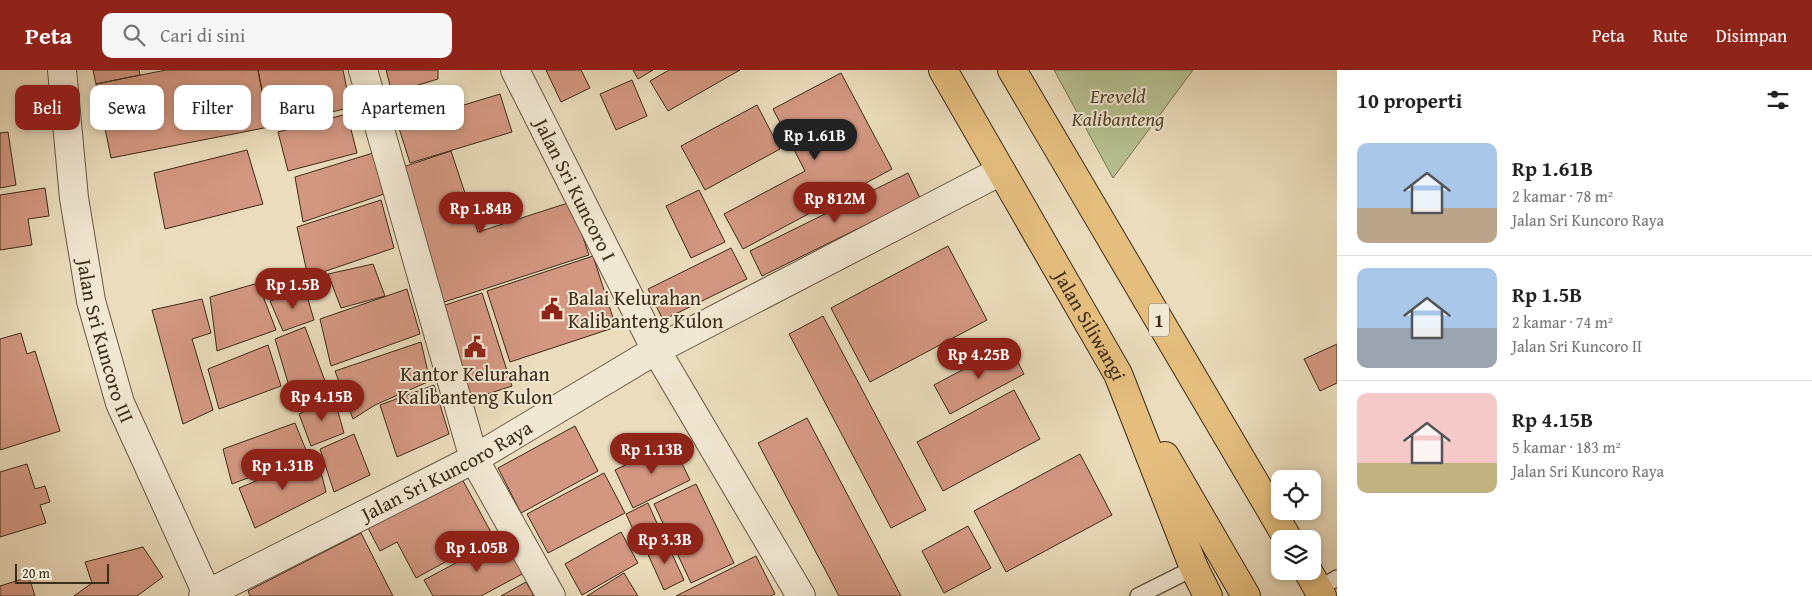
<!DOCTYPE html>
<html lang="id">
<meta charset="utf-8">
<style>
:root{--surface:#fff;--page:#f6f6f6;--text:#202124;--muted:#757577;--line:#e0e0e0;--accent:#8f2418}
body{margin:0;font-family:"Gentium Book Plus",serif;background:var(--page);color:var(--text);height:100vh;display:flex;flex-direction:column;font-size:19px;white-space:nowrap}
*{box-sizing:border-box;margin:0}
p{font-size:16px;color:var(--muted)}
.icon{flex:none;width:28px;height:28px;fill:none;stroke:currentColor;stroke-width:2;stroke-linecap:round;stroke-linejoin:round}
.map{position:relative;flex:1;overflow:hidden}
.side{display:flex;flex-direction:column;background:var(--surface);width:475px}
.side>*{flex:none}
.top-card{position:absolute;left:15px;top:15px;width:475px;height:45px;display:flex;gap:10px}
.buttons{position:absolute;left:1271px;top:400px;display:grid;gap:10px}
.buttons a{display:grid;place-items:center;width:50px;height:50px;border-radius:10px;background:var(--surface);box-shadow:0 2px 8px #0003;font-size:25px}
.scale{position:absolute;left:15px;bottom:12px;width:94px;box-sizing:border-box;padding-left:5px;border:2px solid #3c2c16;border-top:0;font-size:14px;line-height:18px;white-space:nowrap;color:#3c2c16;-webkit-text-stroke:4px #f1e8d3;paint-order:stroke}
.price{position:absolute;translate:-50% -42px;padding:0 11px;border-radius:18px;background:var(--accent);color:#fff;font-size:16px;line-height:32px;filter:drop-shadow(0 1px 2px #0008)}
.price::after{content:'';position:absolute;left:50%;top:30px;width:15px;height:11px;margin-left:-8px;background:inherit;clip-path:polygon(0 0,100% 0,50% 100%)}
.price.selected{background:#222;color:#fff}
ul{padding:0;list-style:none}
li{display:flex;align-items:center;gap:15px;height:125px;padding:0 20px}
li+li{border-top:1px solid var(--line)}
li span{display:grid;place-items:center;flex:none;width:140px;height:100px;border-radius:10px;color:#555}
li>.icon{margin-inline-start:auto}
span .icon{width:60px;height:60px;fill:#fffc;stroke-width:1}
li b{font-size:21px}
h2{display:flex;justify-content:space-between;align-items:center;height:60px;padding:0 20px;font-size:21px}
.chip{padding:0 18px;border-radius:10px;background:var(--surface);box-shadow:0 2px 8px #0003;font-size:18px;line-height:45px}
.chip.selected{background:var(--accent);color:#fff}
header{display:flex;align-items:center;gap:30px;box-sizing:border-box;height:70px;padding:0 25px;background:var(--accent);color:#fff}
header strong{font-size:24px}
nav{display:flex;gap:28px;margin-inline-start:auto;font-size:18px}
.search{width:350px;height:45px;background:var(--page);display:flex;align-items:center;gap:12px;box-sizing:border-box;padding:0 18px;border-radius:10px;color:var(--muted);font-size:19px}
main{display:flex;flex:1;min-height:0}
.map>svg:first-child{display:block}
.green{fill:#b6c091;stroke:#797654}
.building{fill:#d39781;stroke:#3c2c16}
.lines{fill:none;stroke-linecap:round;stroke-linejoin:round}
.lane-casing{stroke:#685840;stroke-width:18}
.street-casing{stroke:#685840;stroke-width:30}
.highway-casing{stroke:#3c2c16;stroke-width:30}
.lane{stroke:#f1e8d3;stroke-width:15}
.street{stroke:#f1e8d3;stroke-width:28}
.highway{stroke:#e5be7e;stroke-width:28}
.labels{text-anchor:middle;stroke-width:4;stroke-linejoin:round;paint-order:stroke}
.shield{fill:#f1e8d3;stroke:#72644f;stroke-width:1}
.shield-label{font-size:19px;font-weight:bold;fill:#3c2c16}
.park-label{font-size:20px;font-style:italic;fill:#544a2f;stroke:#f1e8d3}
.street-label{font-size:20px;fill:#3c2c16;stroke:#f1e8d3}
.poi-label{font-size:20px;fill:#3c2c16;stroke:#f1e8d3;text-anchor:start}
</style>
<header>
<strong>Peta</strong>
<div class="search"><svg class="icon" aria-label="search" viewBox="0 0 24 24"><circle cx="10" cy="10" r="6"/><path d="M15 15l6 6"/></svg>Cari di sini</div>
<nav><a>Peta</a><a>Rute</a><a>Disimpan</a></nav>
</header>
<main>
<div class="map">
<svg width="1337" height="526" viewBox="0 0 1337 526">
<rect width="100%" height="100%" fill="#eadcbc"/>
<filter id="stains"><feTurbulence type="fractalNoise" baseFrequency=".004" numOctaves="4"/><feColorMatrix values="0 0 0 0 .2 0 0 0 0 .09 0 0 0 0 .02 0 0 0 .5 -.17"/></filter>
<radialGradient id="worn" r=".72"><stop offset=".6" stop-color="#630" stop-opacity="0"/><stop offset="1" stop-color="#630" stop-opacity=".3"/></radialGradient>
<path class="green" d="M1054 0H1193L1113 108Z"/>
<path class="building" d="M93 0H139L140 5 96 14Z
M166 0H258L269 57 111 88 96 14Z
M258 0H343L349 30 344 31V39L269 57Z
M386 0H438V9L392 23Z
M546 0H581L590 18 561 32Z
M633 0H653L638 9Z
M669 0H740L668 41 650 11Z
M841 3 892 99 743 179 724 144 805 101 773 39Z
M632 10 647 46 616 60 600 24Z
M500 24 512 62 410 93 398 55Z
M757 35 780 79 705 120 681 76Z
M347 44 357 83 288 101 278 62Z
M8 62 16 115 0 118V63Z
M247 80 263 134 165 159 154 103Z
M451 81 478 162 571 132 589 185 441 233 397 99Z
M373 83 384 124 303 152 295 107Z
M908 103 920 128 762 206 750 181Z
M45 118 49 146 28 149 32 175 0 180V125Z
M699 120 725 172 691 188 666 136Z
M381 130 394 178 308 207 297 157Z
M948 176 987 250 870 312 831 238Z
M731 178 747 209 663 250 648 219Z
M593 186 616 257 510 292 487 221Z
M373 194 385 226 341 238 328 204Z
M258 213 276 260 217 281 210 227Z
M305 219 314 250 283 261 270 231Z
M407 219 420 264 331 296 320 249Z
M482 223 512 316 469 330 439 237Z
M202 229 211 263 192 269 213 340 183 354 152 240Z
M823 246 926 440 891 458 789 264Z
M305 257 329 322 294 333 275 269Z
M21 263 27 284 35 281 60 361 0 380V269Z
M421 272 430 311 375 335 353 349 335 301Z
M1337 274V313L1320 321 1304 289Z
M268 275 281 316 219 339 208 299Z
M1009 275 1024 304 950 344 934 315Z
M434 315 449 364 397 387 380 335Z
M1014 320 1040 369 943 421 917 372Z
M334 328 344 363 311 376 299 344Z
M807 348 901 526H839L758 373Z
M295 353 308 385 232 414 223 379Z
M575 356 598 401 521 443 498 398Z
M354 364 370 405 334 422 320 379Z
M672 373 690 410 633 438 615 400Z
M1080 384 1112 445 1006 502 974 441Z
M317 386 326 422 255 458 239 418Z
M27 394 35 419 45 416 50 432 40 435 46 453 0 467V402Z
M604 403 625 443 548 483 527 444Z
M461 407 493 466 416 508 397 472 380 481 368 458Z
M696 414 734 493 691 513 654 434Z
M648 433 664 469 642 479 626 444Z
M968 456 991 498 944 523 922 481Z
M621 462 638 493 582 525 565 494Z
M361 463 393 526H250L248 521Z
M504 467 524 503 481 526H433L424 510Z
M666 471 684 510 664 520 646 480Z
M143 477 163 507 137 526H74L92 513 85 492Z
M756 486 775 524 771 526H676Z
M624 503 638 526H587Z
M29 507 35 526H0V516Z
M526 512 534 526H501Z"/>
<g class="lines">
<g class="lane-casing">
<path id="lane" d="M1318 519 1337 508
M1138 526 1194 498"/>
</g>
<g class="street-casing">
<g id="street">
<path id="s1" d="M62 0 74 128 91 231 120 333 208 526"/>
<path d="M363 0 474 389 551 526"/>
<path id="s2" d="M515 0 656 280 801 526"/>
<path id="s3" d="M203 526 474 389 656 280 1001 101"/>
</g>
</g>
<g class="highway-casing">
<g id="highway">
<path id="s4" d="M943 0 1118 304 1194 498 1208 526"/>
<path d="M1012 0 1288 469"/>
<path d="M1165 386 1246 526"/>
<path d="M1308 501 1322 526"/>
</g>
</g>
<use href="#lane" class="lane"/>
<use href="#street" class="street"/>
<use href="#highway" class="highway"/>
</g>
<defs>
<g id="civic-bare" transform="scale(1.725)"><path d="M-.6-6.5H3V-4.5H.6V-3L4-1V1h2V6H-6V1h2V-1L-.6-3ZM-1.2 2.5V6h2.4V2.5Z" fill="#8f2418" stroke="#f1e8d3" stroke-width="2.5" paint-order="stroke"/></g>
</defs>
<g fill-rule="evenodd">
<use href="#civic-bare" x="552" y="239"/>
<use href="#civic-bare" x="475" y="277"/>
</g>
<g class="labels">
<rect class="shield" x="1149" y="233.5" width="20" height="33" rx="4"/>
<g class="shield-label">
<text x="1159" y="257">1</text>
</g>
<g class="park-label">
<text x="1118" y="33">Ereveld<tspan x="1118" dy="23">Kalibanteng</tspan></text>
</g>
<g class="street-label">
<text dy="7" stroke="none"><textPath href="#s2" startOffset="134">Jalan Sri Kuncoro I</textPath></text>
<text dy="7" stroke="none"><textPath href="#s4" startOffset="295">Jalan Siliwangi</textPath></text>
<text dy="7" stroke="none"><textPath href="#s1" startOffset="275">Jalan Sri Kuncoro III</textPath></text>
<text dy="7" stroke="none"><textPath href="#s3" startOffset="274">Jalan Sri Kuncoro Raya</textPath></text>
</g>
<g class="poi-label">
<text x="568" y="235">Balai Kelurahan<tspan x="568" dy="23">Kalibanteng Kulon</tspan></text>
<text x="475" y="311" text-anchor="middle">Kantor Kelurahan<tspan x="475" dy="23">Kalibanteng Kulon</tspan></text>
</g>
</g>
<rect width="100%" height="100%" filter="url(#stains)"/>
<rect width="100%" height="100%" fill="url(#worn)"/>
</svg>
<div class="buttons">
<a><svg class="icon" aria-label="locate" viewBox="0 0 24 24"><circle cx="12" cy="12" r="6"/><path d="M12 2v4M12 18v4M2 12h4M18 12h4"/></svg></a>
<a><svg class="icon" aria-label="layers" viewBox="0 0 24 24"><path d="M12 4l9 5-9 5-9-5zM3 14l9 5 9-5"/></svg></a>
</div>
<div class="scale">20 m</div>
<b class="price selected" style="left:815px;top:91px">Rp 1.61B</b>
<b class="price" style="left:835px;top:154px">Rp 812M</b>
<b class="price" style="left:481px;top:164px">Rp 1.84B</b>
<b class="price" style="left:293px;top:240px">Rp 1.5B</b>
<b class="price" style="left:979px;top:310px">Rp 4.25B</b>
<b class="price" style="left:322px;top:352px">Rp 4.15B</b>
<b class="price" style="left:652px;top:405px">Rp 1.13B</b>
<b class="price" style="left:283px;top:421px">Rp 1.31B</b>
<b class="price" style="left:665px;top:495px">Rp 3.3B</b>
<b class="price" style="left:477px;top:503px">Rp 1.05B</b>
<div class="top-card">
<a class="chip selected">Beli</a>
<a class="chip">Sewa</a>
<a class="chip">Filter</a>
<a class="chip">Baru</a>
<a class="chip">Apartemen</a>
</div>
</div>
<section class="side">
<h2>10 properti<svg class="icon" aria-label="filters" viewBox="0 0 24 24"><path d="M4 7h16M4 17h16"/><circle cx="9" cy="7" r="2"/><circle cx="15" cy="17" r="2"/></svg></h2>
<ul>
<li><span style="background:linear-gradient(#a9c7e8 65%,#b9a48a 0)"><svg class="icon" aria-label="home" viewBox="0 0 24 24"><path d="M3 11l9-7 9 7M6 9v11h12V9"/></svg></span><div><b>Rp 1.61B</b><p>2 kamar · 78 m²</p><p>Jalan Sri Kuncoro Raya</p></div></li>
<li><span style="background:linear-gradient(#a9c7e8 60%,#9aa5b1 0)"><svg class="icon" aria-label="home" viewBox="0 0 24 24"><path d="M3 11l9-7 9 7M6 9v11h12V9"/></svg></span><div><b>Rp 1.5B</b><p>2 kamar · 74 m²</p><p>Jalan Sri Kuncoro II</p></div></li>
<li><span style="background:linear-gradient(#f6c9c9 70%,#c2b280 0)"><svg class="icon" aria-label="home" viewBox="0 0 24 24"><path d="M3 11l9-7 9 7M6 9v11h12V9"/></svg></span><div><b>Rp 4.15B</b><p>5 kamar · 183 m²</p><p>Jalan Sri Kuncoro Raya</p></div></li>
</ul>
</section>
</main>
